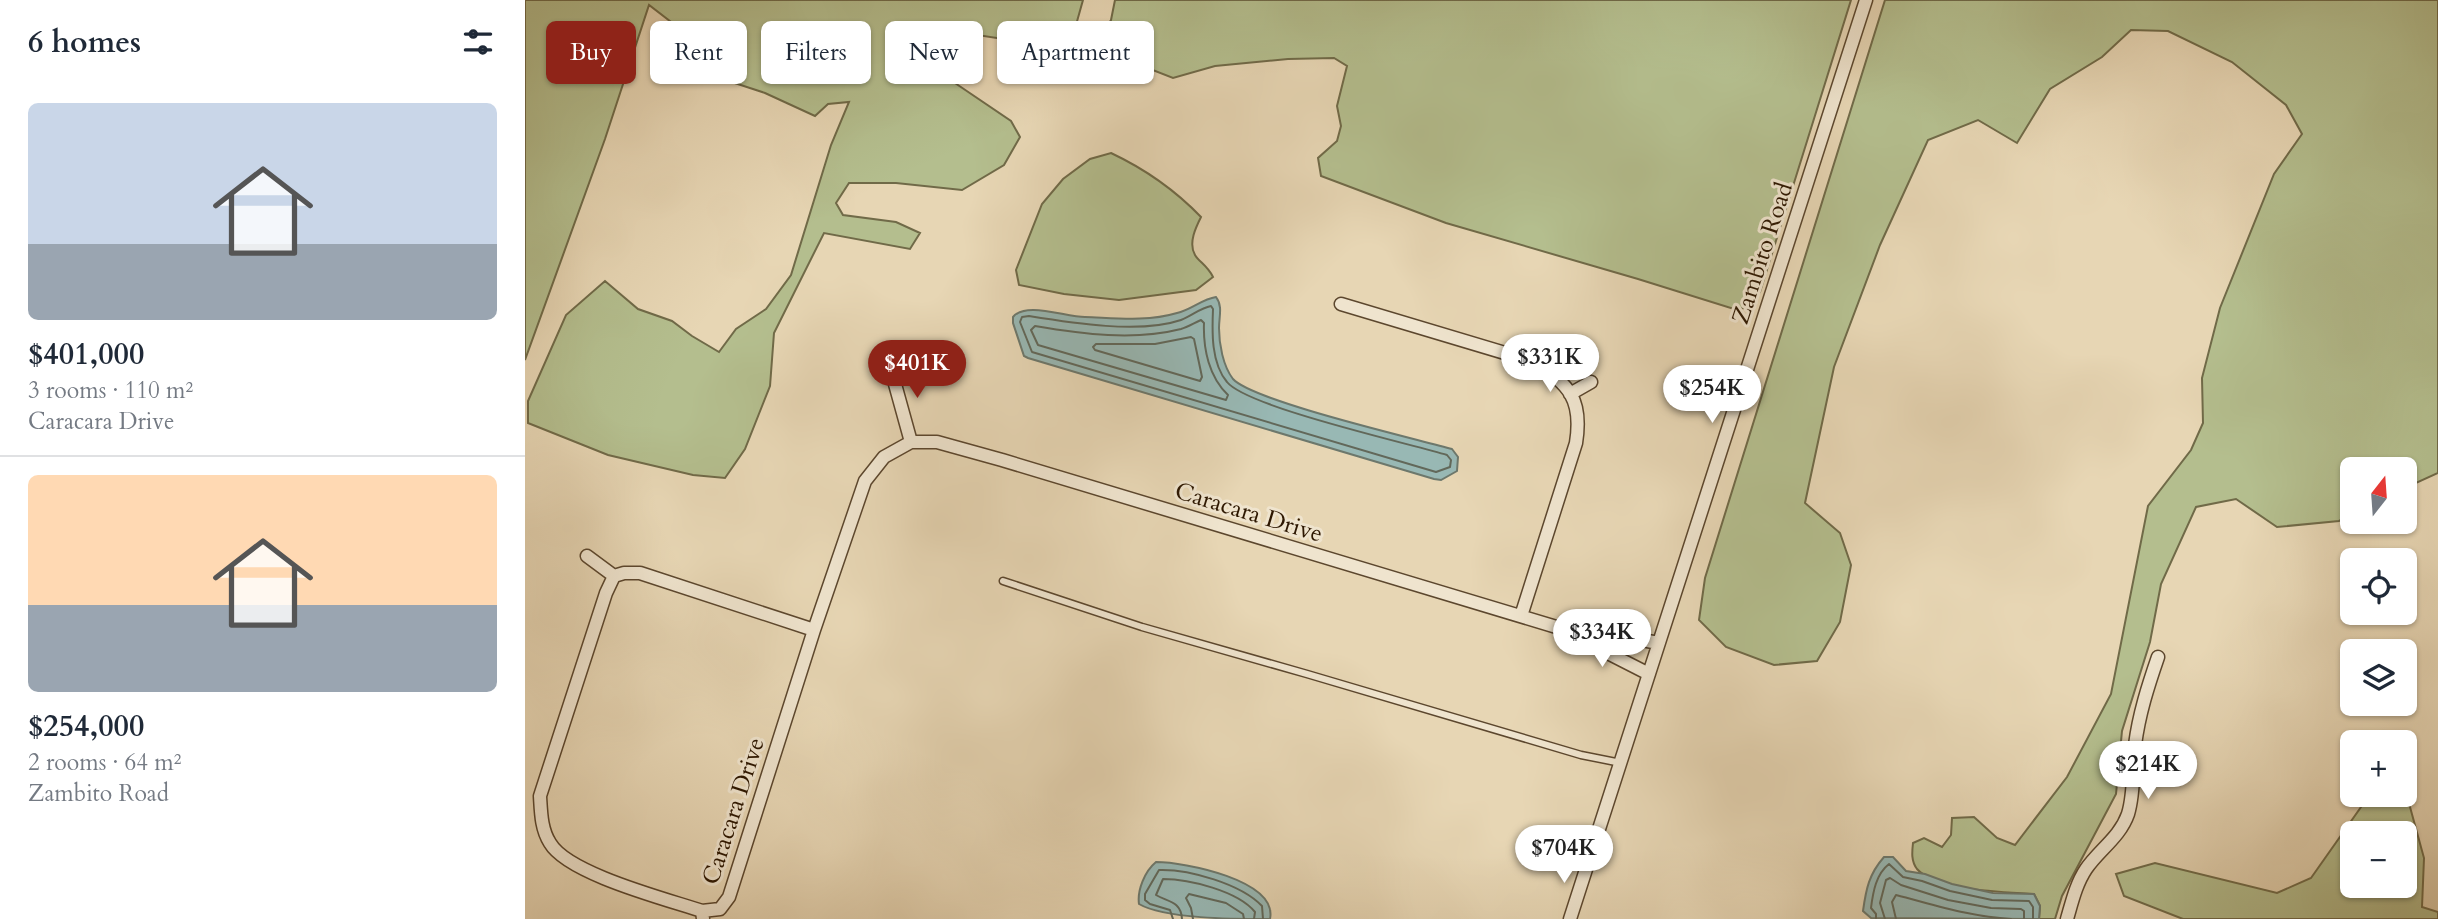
<!DOCTYPE html>
<meta charset="utf-8">
<style>
:root{--surface:#fff;--page:#f2f2f3;--text:#1f2937;--muted:#747a83;--line:#e0e1e3;--accent:#8f2418}
body{margin:0;font-family:Cardo,serif;background:var(--page);color:var(--text);height:100vh;display:flex;flex-direction:column;font-size:26px;white-space:nowrap}
*{box-sizing:border-box;margin:0}
p{font-size:23px;color:var(--muted)}
.icon{flex:none;width:38px;height:38px;fill:none;stroke:currentColor;stroke-width:2;stroke-linecap:round;stroke-linejoin:round}
.map{position:relative;flex:1;overflow:hidden}
.sheet{display:flex;flex-direction:column;background:var(--surface);width:525px}
.sheet>*{flex:none}
.hud{position:absolute;left:21px;top:21px;width:665px;height:63px;display:flex;gap:14px}
.needle{width:46px;rotate:17deg}
.controls{position:absolute;left:1815px;top:457px;display:grid;gap:14px}
.controls a{display:grid;place-items:center;width:77px;height:77px;border-radius:10px;background:var(--surface);box-shadow:0 2px 5px #0004;font-size:35px}
.price{position:absolute;translate:-50% -60px;padding:0 16px;border-radius:24px;background:#fff;color:#222;font-size:23px;line-height:46px;filter:drop-shadow(0 2px 4px #0008)}
.price::after{content:'';position:absolute;left:50%;top:42px;width:21px;height:16px;margin-left:-10px;background:inherit;clip-path:polygon(0 0,100% 0,50% 100%)}
.price.on{background:var(--accent);color:#fff}
ul{padding:0;list-style:none}
li{display:grid;align-content:center;gap:14px;height:371px;padding:0 28px}
li+li{border-top:2px solid var(--line)}
li span{display:grid;place-items:center;height:217px;border-radius:10px;color:#555}
li>.icon{margin-inline-start:auto}
span .icon{width:126px;height:126px;fill:#fffc;stroke-width:1}
li b{font-size:30px}
h2{display:flex;justify-content:space-between;align-items:center;height:84px;padding:0 28px;font-size:30px}
.tag{padding:0 24px;border-radius:10px;background:var(--surface);box-shadow:0 2px 5px #0004;font-size:24px;line-height:63px}
.tag.on{background:var(--accent);color:#fff}
main{display:flex;flex:1;min-height:0}
.map>svg:first-child{display:block}
.green{fill:#b4be8e;stroke:#706a48;stroke-width:2;fill-rule:evenodd}
.water{fill:#98b8b4;stroke:#6d786c;stroke-width:2}
.lines{fill:none;stroke-linecap:round;stroke-linejoin:round}
.shore{stroke:#62685a;stroke-width:2}
.lane-casing{stroke:#5c472e;stroke-width:9}
.street-casing{stroke:#5c472e;stroke-width:15}
.lane{stroke:#efe4ce;stroke-width:6}
.street{stroke:#efe4ce;stroke-width:12}
.labels{text-anchor:middle;stroke-width:6;stroke-linejoin:round;paint-order:stroke}
.street-label{font-size:24px;fill:#2d1701;stroke:#efe4ce}
</style>
<main>
<section class="sheet">
<h2>6 homes<svg class="icon" aria-label="filters" viewBox="0 0 24 24"><path d="M4 7h16M4 17h16"/><circle cx="9" cy="7" r="2"/><circle cx="15" cy="17" r="2"/></svg></h2>
<ul>
<li><span style="background:linear-gradient(#c9d6e8 65%,#9aa5b1 0)"><svg class="icon" aria-label="home" viewBox="0 0 24 24"><path d="M3 11l9-7 9 7M6 9v11h12V9"/></svg></span><div><b>$401,000</b><p>3 rooms · 110 m²</p><p>Caracara Drive</p></div></li>
<li><span style="background:linear-gradient(#ffd9b3 60%,#9aa5b1 0)"><svg class="icon" aria-label="home" viewBox="0 0 24 24"><path d="M3 11l9-7 9 7M6 9v11h12V9"/></svg></span><div><b>$254,000</b><p>2 rooms · 64 m²</p><p>Zambito Road</p></div></li>
</ul>
</section>
<div class="map">
<svg width="1913" height="919" viewBox="0 0 1913 919">
<rect width="100%" height="100%" fill="#e7d6b4"/>
<filter id="stains"><feTurbulence type="fractalNoise" baseFrequency=".00286" numOctaves="4"/><feColorMatrix values="0 0 0 0 .2 0 0 0 0 .09 0 0 0 0 .02 0 0 0 .5 -.17"/></filter>
<radialGradient id="worn" r=".72"><stop offset=".6" stop-color="#630" stop-opacity="0"/><stop offset="1" stop-color="#630" stop-opacity=".3"/></radialGradient>
<path class="green" d="M0 0H558L551 25 529 47 446 34 423 57 427 81 486 121 495 137 479 165 437 190 371 183H324L311 203 318 215 371 222 395 233 385 249 299 233 249 333 245 386 220 449 200 478 168 475 83 455 3 423V401L41 315 80 281 113 309 147 321 167 336 194 352 211 329 241 309 266 275 306 145 324 102 303 104 290 116 240 93 188 76 159 32 124 5 80 139 0 360Z
M590 0H1326L1235 292 1222 308 1209 309 1113 279 921 223 796 176 793 158 812 141 816 126 812 106 822 66 809 58 763 59 690 66 648 78 615 65 567 67 566 50 586 20Z
M1360 0H1913V473L1880 488V469H1827V514L1814 521 1752 527 1711 499 1671 507 1636 584 1625 642 1597 731 1591 794 1537 896 1530 919H1514L1515 906 1509 894C1482 892 1411 891 1392 869 1386 861 1387 852 1388 843L1399 838 1417 847 1426 835 1427 818 1449 817 1472 838 1490 845 1542 777 1586 694 1623 506 1666 450 1678 423 1677 378 1695 308 1749 174 1777 134 1761 105 1707 62 1643 31 1606 30 1577 57 1525 89 1492 143 1453 120 1403 140 1355 245 1309 367 1280 503 1315 533 1326 565 1315 622 1292 661 1249 665 1201 647 1174 620 1180 578Z
M586 153C620 169 650 190 676 217 671 227 663 243 670 255 674 262 682 265 688 277L671 290 594 300 539 294 494 285 491 270 517 204 538 179 565 159Z
M1882 796 1899 858 1897 907 1913 912V919H1658L1599 896 1591 874 1630 863 1752 893 1786 878 1841 800ZM1880 833V886H1827V833Z"/>
<path class="water" d="M691 297C698 306 694 317 694 328 694 344 698 366 708 379 728 401 888 438 927 449L933 457 932 471 916 480 909 479 503 358 499 356 488 323V317C501 301 540 317 560 317 590 318 622 322 652 313 666 310 677 299 691 297Z
M1359 857H1368L1381 871 1400 874 1427 884 1468 893 1509 894 1515 906 1514 919 1346 918 1338 911C1341 889 1344 874 1359 857Z
M631 862C659 862 753 880 745 919 709 919 640 919 614 904 612 890 620 871 631 862Z"/>
<g class="lines">
<path class="shore" d="M686 306 688 309C687 332 686 363 702 382 722 407 882 443 922 455L926 460 925 467 911 472 507 352 495 322 497 317 504 316C547 323 615 334 656 320 667 316 675 308 686 306Z
M676 320 679 323C678 349 684 377 703 395L701 400 513 345 506 330 510 326C557 334 609 341 656 329 663 327 669 323 676 320Z
M666 337 669 339 677 377 675 381 570 350 568 347 571 344H630Z
M648 919 645 910 625 904 620 900V894L634 870C664 869 716 884 737 906L738 919
M657 919C656 901 643 902 631 895L638 879C664 879 713 891 730 912L729 919
M668 919 666 908 661 898 664 894 701 903 718 914 719 919
M1351 919V914L1346 908C1348 892 1351 874 1364 864L1378 877 1397 881 1425 891 1467 900 1504 901 1508 907V919
M1360 919 1355 903 1361 880 1365 878 1376 885 1423 900 1466 908 1496 909 1499 911V919
M1371 919 1367 902 1371 895C1410 905 1446 917 1486 919"/>
<g class="lane-casing">
<path id="lane" d="M478 581 617 627 782 674 1056 755 1096 763"/>
</g>
<g class="street-casing">
<path id="street" d="M816 304 1010 362C1044 385 1058 399 1051 443L996 616
M365 366 386 442
M1045 394 1066 382
M62 556 89 576
M1048 632 1073 648 1124 674
M177 911C141 899 43 874 25 843 16 829 16 812 15 796L81 593 89 576 99 573H115L289 630
M178 919 177 911 195 909 204 897 289 630 340 481 359 457 386 442H412L477 460 1048 632 1076 633 1134 643
M1045 919 1341 0
M1542 919C1547 902 1551 884 1561 869 1574 850 1595 837 1603 814 1610 791 1607 768 1610 745 1614 714 1623 686 1633 657"/>
</g>
<use href="#lane" class="lane"/>
<use href="#street" class="street"/>
</g>
<g class="labels">
<g class="street-label">
<text transform="translate(1237 253) rotate(-72)" y="8">Zambito Road</text>
<text transform="translate(724 512) rotate(17)" y="8">Caracara Drive</text>
<text transform="translate(208 811) rotate(-72)" y="8">Caracara Drive</text>
</g>
</g>
<rect width="100%" height="100%" filter="url(#stains)"/>
<rect width="100%" height="100%" fill="url(#worn)"/>
</svg>
<div class="controls">
<a><svg class="needle" viewBox="-14 -14 28 28"><path d="M0-13l5 13h-10z" fill="#e53935"/><path d="M0 13l5-13h-10z" fill="#747a83"/></svg></a>
<a><svg class="icon" aria-label="locate" viewBox="0 0 24 24"><circle cx="12" cy="12" r="6"/><path d="M12 2v4M12 18v4M2 12h4M18 12h4"/></svg></a>
<a><svg class="icon" aria-label="layers" viewBox="0 0 24 24"><path d="M12 4l9 5-9 5-9-5zM3 14l9 5 9-5"/></svg></a>
<a>+</a>
<a>−</a>
</div>
<b class="price" style="left:1025px;top:394px">$331K</b>
<b class="price on" style="left:392px;top:400px">$401K</b>
<b class="price" style="left:1187px;top:425px">$254K</b>
<b class="price" style="left:1077px;top:669px">$334K</b>
<b class="price" style="left:1623px;top:801px">$214K</b>
<b class="price" style="left:1039px;top:885px">$704K</b>
<div class="hud">
<a class="tag on">Buy</a>
<a class="tag">Rent</a>
<a class="tag">Filters</a>
<a class="tag">New</a>
<a class="tag">Apartment</a>
</div>
</div>
</main>
